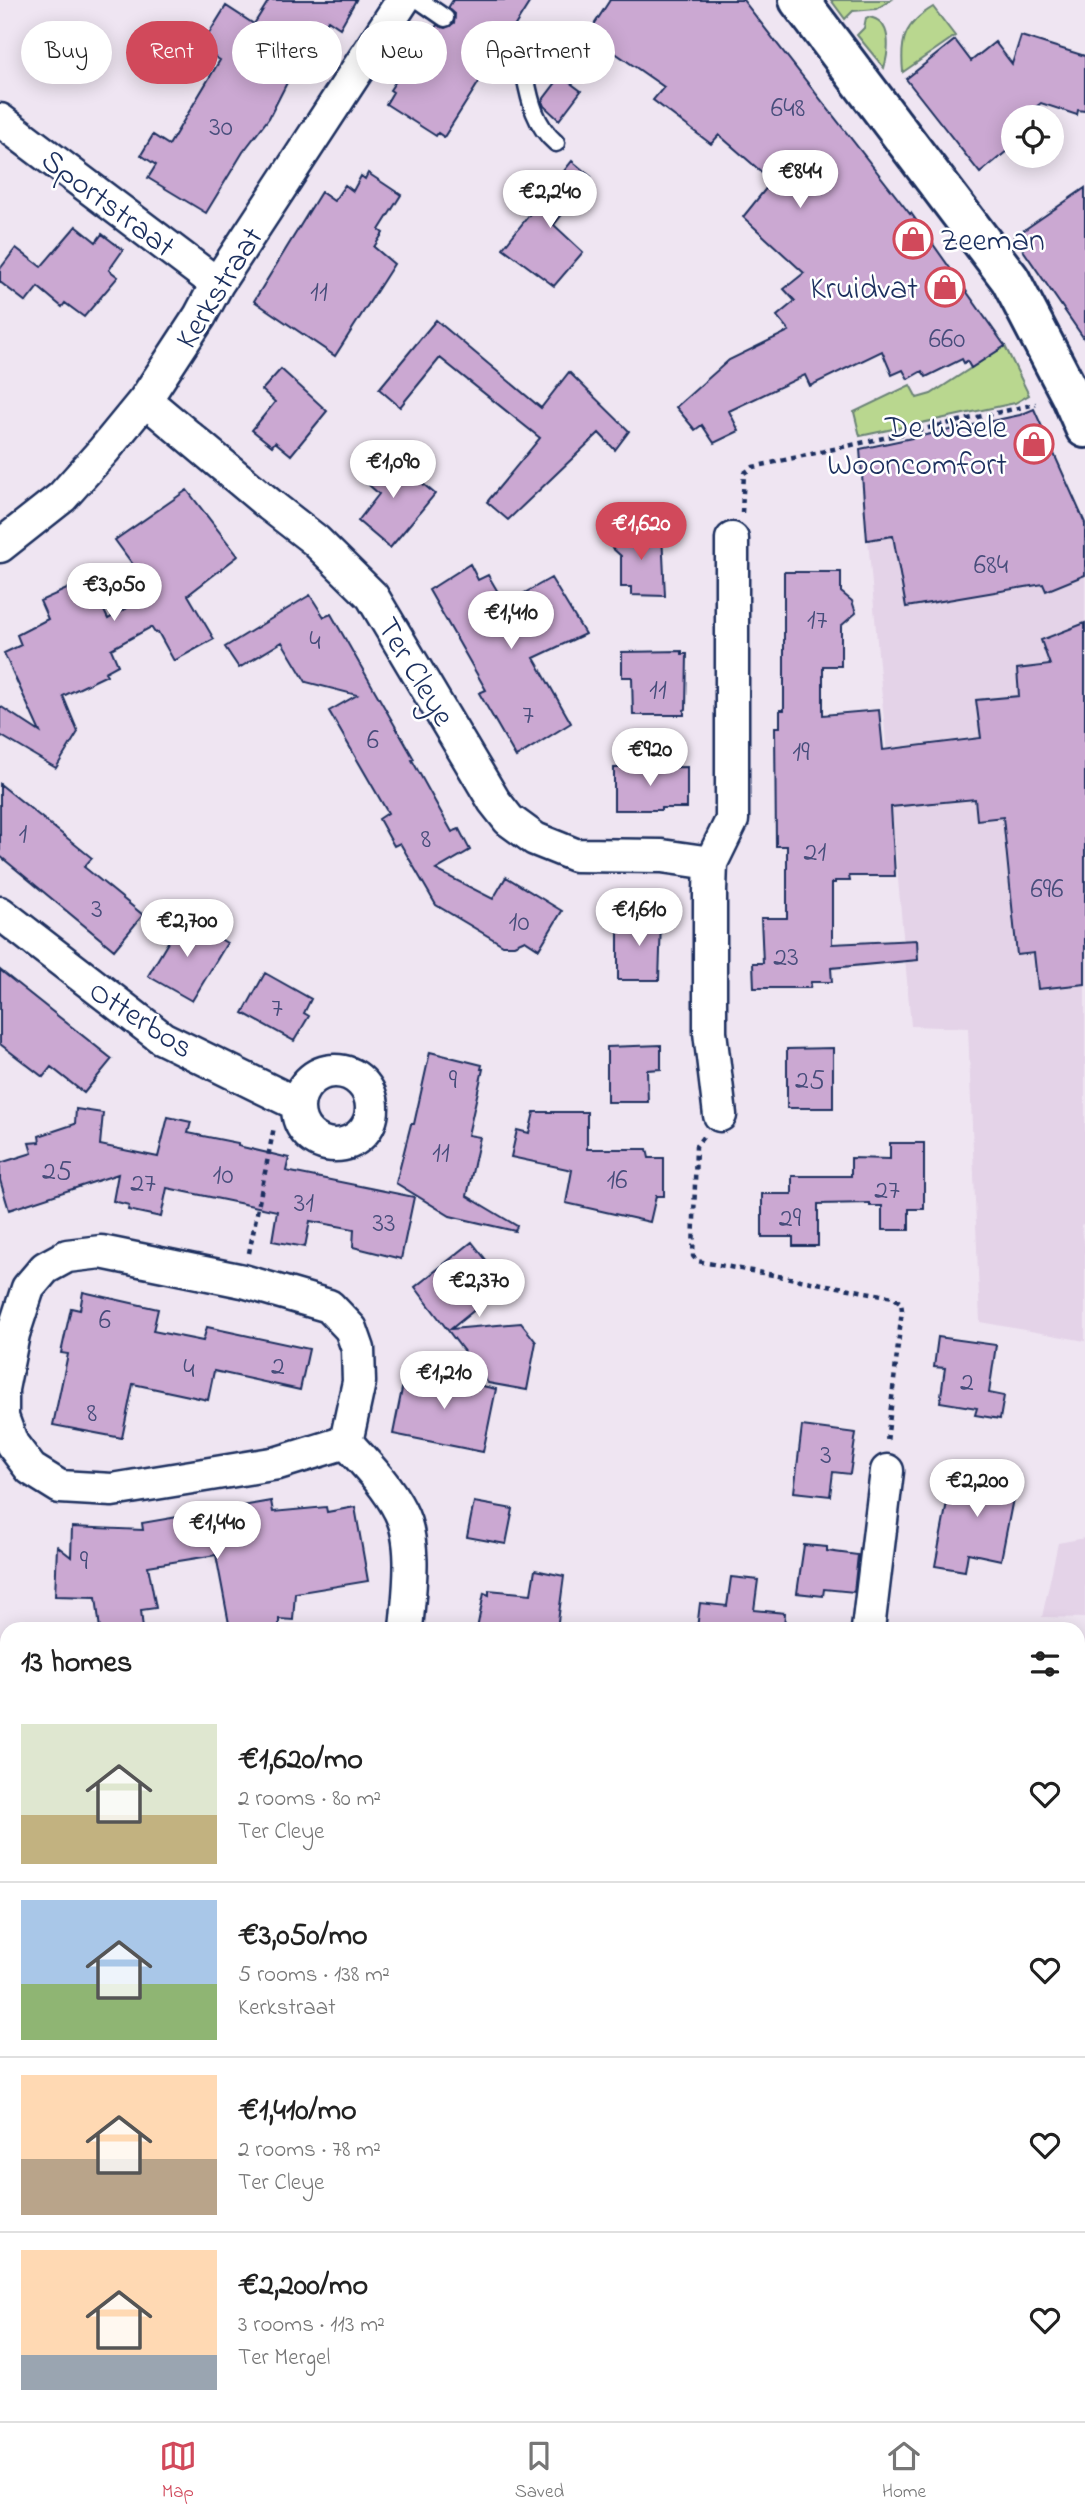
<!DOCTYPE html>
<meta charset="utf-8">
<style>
:root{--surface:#fff;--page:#f2f2f2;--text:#222;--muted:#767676;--line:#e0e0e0;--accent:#d1495b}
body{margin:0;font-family:"Indie Flower",sans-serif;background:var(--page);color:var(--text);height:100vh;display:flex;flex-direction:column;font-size:26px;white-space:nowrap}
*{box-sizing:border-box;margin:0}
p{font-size:23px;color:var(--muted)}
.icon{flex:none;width:38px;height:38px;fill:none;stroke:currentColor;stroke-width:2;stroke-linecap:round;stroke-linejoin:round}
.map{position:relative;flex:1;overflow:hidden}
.sheet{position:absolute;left:0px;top:1622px;width:1085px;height:800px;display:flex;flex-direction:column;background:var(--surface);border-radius:21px 21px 0 0;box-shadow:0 4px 18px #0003}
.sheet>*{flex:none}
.banner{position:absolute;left:21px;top:21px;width:700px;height:63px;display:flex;gap:14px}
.controls{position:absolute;left:1001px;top:105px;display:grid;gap:14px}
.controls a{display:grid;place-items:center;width:63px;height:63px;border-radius:50%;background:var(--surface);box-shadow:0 4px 18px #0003;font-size:35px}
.price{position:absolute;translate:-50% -60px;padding:0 16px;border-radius:24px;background:#fff;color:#222;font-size:23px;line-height:46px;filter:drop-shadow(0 2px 4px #0008)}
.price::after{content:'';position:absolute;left:50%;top:42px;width:21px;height:16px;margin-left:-10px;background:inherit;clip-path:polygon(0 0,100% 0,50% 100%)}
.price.current{background:var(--accent);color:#fff}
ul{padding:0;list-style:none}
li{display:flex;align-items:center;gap:21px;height:175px;padding:0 21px}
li+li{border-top:2px solid var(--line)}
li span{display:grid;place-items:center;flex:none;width:196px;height:140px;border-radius:0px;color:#555}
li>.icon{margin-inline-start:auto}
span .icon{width:84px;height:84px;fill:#fffc;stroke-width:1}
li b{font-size:30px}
h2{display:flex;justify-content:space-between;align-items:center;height:84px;padding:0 21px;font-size:30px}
.chip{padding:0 24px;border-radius:32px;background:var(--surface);box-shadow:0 4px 18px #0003;font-size:24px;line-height:63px}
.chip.current{background:var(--accent);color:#fff}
.dock{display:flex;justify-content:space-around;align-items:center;height:98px;border-top:2px solid var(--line);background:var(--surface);font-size:19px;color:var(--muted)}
.dock a{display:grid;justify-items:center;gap:4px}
.dock .current{color:var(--accent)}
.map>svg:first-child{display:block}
.built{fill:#e4d3e8}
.green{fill:#b9d78f;stroke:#6a8376;stroke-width:2}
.building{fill:#cba8d2;stroke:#1b2f5e;stroke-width:2}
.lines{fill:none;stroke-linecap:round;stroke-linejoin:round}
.lane-casing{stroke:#1b2f5e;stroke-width:21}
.street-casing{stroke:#1b2f5e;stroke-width:37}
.secondary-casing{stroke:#1b2f5e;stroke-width:44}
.path{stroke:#1b2f5e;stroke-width:4.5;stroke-dasharray:5 5;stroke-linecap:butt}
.lane{stroke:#fff;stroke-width:16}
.street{stroke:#fff;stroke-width:32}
.secondary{stroke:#fff;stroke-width:38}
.labels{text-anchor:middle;stroke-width:5;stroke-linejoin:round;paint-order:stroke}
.number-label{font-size:28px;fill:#474d7b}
.street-label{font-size:32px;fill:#1b2f5e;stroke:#fff}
.poi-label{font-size:32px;fill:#1b2f5e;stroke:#fff;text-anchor:end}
</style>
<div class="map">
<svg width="1085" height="2421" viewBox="0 0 1085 2421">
<rect width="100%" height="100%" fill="#efe5f2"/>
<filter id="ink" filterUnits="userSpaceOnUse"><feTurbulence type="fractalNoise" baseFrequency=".0143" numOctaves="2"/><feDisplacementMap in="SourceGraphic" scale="14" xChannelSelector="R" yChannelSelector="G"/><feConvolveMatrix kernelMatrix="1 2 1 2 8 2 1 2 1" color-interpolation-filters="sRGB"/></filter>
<g filter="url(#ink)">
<path class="built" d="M1034 409 1085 523V1223L1081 1225 1085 1246V1341L980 1322 968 1028 911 1026 860 449 1020 415Z
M1085 1538V1618L1042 1617 1058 1543Z"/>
<path class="green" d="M831 0H891L876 9 853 11 845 19Z
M933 7 955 36 903 72C900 40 904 24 933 7Z
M868 17C893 20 889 51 884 68L857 35 864 28 866 18Z
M1005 346 1029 395 1015 403 860 436 854 412 910 385 917 398 931 394Z"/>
<path class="building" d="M269 0H356L340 28 328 20 300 70 295 67 269 118 243 152 206 213 148 178 156 165 141 155 153 135 169 145 220 60 200 48 226 6 254 24Z
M453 0H531L502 46 488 37 477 41V52L491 63 444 137 438 133 436 136 386 104 393 92 390 90 415 52 418 54 437 25 445 28 454 23 455 14 448 8Z
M610 0H743L910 214 911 213 1005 346 971 368 967 361 964 363 962 359 926 377 922 371 908 379 903 370 892 375 882 351 810 386 805 375 729 411 739 431 714 443 702 425 695 430 676 407 729 360 789 331 777 316 795 301 784 289 804 273 743 217 772 181 719 135 711 144 653 100 664 87 588 34Z
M1021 36 1085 56V111L1078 110 1077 115 1041 103 1023 117H1013V146L980 173 906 79 955 40 971 61 995 42 1012 64Z
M561 76 581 91 559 120 544 106 542 101Z
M572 161 591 177 554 225 583 252 554 286 503 248Z
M368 173 401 195 379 230 383 233 374 247 394 264 335 356 254 301 321 192 334 201 345 185 353 191 361 176 365 179Z
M1085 188V340L1014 237Z
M76 226 96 242 102 234 123 250 109 270 118 277 84 317 65 303 62 307 38 287 26 302 0 282V269L16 248 41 267Z
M436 320 541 408 569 372 629 431 615 450 599 433 508 520 487 502 540 438 440 358 400 407 379 389Z
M281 369 327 411 291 455 275 442 272 446 252 430 275 402 262 390Z
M1034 409 1085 523V575L1046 591 1043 584 906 607 893 536 867 540 860 449 1020 415Z
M385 452 435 494 390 548 358 521 379 494 362 479Z
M187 490 238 556 188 595 214 639 174 661 158 632 155 633 151 627 111 649 118 665 105 672 107 675 63 696 78 732 56 768 0 735V706L40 732 4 653 21 645 17 635 48 619 40 601 89 579 108 619 153 592 115 540Z
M633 523 647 535 662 534 665 596 631 595V587H621V556L610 546Z
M470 564 478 580 488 575 505 604 551 578 585 634 534 658 571 723 516 757 479 693 486 690 429 590Z
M784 572H841V592L852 601 856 613 841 626V666H823V715L879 710 883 750 981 738 976 700 1019 696 1017 669 1050 665 1041 640 1085 623V984L1038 989 1034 953 1017 955 1003 817 977 820 975 799 891 807 895 876H849L850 881H835V883H832V944L917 940 918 960 831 968 832 982H811L810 988H754L753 963H763L761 918H787V846H776L775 727H780V710H784Z
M310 595 324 617 331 614 414 759 412 760 452 832 459 829 470 850 436 870 493 899 506 877 562 911 539 949 525 940 514 945H503L436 905 400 843 394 846 379 819 388 813 329 711 357 695 306 682 282 642 239 668 225 647Z
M682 651V654H687L686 709 684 710V715H633L632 677H622V652Z
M687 767V808H661V810H614V768Z
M0 784 92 858 84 867 143 915 114 950 0 856Z
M633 915 649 916 661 922 659 980H618V919Z
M183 917 227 943 192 1001 148 976Z
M0 970 112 1059 84 1093 51 1067 43 1077 0 1044Z
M265 973 311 999 304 1013 309 1016 294 1041 243 1013Z
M661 1045V1069L647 1070 648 1102H607V1047Z
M833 1048V1108H787V1049Z
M430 1052 482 1065 481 1069H483L468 1135 480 1137 467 1196 517 1226 515 1231 450 1216 396 1183 411 1124H414Z
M76 1109 103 1113 100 1145 158 1157 168 1117 191 1122 188 1133 238 1143V1146L289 1158 286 1171 414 1197 401 1259 353 1247 354 1229 310 1221 305 1247 272 1241 277 1211 167 1188 161 1217 128 1210 129 1205 113 1201 118 1174 9 1210 0 1180V1163L32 1153 29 1143 40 1142 39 1136 75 1124Z
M534 1112H587V1149H647L649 1158H664V1196H656L650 1222 566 1203 572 1170 511 1157 517 1130 529 1133Z
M890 1143H924V1209H909V1230H882V1206H870V1203L818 1204V1246H793V1237H762V1194H792V1176H851V1158L890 1159Z
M472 1242 501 1279 492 1287 497 1292 451 1329 521 1323 536 1342 527 1390 488 1383 415 1287Z
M83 1292 158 1309 153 1331 203 1341 207 1327 309 1349 300 1390 214 1371 208 1400 133 1384 122 1438 53 1425 68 1354 61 1353 71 1308 80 1310Z
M938 1337 996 1345 989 1393 1004 1396 1000 1419 975 1415 977 1408 940 1402 945 1368 934 1367Z
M406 1369 496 1389 483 1452 393 1434Z
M802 1426 856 1433 850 1474 833 1472 830 1496 794 1492Z
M978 1465 1018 1473 1001 1560 968 1553 965 1571 935 1566 950 1486 973 1490Z
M271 1501 273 1512 326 1507 327 1512 355 1507 368 1581 295 1593 293 1620 279 1619V1629H230L216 1555 148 1566 156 1608 141 1610 143 1629H100L96 1597 55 1596 57 1546 71 1557 72 1527 143 1530 142 1523Z
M474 1502 513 1509 506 1544 467 1537Z
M804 1545 827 1547V1551L858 1555 854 1592 824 1589 823 1596 797 1593Z
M535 1570 564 1576 557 1629H477L484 1593 489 1595V1590L531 1594Z
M731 1577 758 1580 754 1610 785 1613 784 1629H697L700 1603 727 1606Z"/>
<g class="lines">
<g class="lane-casing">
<path id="lane" d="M419 0 445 18
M486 47 525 75C530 101 535 125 556 143"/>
</g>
<g class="street-casing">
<path id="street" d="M0 120 217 284
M145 400 270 505 315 540 372 596 494 801 509 820 535 839 575 855 662 856 711 863
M0 546 62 497 104 450 145 400 200 316 217 284 403 0
M0 913 162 1038 297 1104
M298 1108a37 37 0 1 1 74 0a37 37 0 1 1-74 0Z
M720 1115 710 1032V891L711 863 732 820V539
M101 1252 243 1281 329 1306 351 1329 358 1349 359 1382 346 1442 278 1463 112 1490 60 1487 31 1469 12 1444 2 1417V1389L13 1334 28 1288 45 1268 67 1256Z
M346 1442C365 1463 387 1485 400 1511 417 1543 409 1594 406 1629
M868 1629 887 1471
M0 1755H7
M1078 1866 1085 1869
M395 2415 398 2421
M866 2415 891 2421
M788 2421 799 2415
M965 2421 967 2415"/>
</g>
<g class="secondary-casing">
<path id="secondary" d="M799 0 1010 279 1071 396 1085 428"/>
</g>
<path class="path" d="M742 513 744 473 753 467 1036 404
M703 1137 696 1146 693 1256 697 1261 893 1297 901 1303 902 1310 887 1442
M249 1253 274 1127
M752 2421 754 2415"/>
<use href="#lane" class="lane"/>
<use href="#street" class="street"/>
<use href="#secondary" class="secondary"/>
</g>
</g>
<defs>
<g id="shop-ring" transform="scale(2.0125)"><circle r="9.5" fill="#fff" stroke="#d1495b" stroke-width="1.5"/><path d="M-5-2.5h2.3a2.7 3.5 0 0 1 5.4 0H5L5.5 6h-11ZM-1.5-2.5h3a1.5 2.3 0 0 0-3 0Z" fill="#d1495b"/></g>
</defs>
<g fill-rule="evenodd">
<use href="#shop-ring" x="913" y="239"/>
<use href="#shop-ring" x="945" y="287"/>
<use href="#shop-ring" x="1034" y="444"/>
</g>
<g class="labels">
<g class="number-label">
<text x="788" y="116">648</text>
<text x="221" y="135">30</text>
<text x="319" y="300">11</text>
<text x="947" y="347">660</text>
<text x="991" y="573">684</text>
<text x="817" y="628">17</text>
<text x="315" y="649">4</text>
<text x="658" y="698">11</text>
<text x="528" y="723">7</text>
<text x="373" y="748">6</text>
<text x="801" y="760">19</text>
<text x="23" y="842">1</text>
<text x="426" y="847">8</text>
<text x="815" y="860">21</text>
<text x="1047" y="897">696</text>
<text x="97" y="917">3</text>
<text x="519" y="930">10</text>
<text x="786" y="965">23</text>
<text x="277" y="1016">7</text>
<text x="453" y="1088">9</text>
<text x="810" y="1088">25</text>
<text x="441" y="1161">11</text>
<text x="57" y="1179">25</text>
<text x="223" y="1183">10</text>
<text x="617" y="1188">16</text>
<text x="143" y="1191">27</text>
<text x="887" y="1198">27</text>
<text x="304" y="1211">31</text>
<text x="790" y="1226">29</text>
<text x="384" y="1231">33</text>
<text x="105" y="1328">6</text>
<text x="278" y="1374">2</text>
<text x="189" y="1377">4</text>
<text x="967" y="1390">2</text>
<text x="92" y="1421">8</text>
<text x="826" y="1463">3</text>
<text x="84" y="1569">9</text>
</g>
<g class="street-label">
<text transform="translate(109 202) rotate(37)" y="11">Sportstraat</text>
<text transform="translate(218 287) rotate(-58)" y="11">Kerkstraat</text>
<text transform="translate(417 671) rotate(59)" y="11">Ter Cleye</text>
<text transform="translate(142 1018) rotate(33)" y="11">Otterbos</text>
</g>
<g class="poi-label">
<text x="940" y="250" text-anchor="start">Zeeman</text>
<text x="918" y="298">Kruidvat</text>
<text x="1007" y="437">De Waele<tspan x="1007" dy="37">Wooncomfort</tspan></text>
</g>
</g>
</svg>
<div class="controls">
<a><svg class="icon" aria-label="locate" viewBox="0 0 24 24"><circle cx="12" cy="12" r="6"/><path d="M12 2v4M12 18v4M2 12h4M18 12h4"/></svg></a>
</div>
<b class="price" style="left:800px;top:210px">€844</b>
<b class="price" style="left:550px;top:230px">€2,240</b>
<b class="price" style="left:393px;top:500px">€1,090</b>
<b class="price current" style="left:641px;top:562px">€1,620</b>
<b class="price" style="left:114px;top:623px">€3,050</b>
<b class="price" style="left:511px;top:651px">€1,410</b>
<b class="price" style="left:650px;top:788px">€920</b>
<b class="price" style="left:639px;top:948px">€1,610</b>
<b class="price" style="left:187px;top:959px">€2,700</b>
<b class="price" style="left:479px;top:1319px">€2,370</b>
<b class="price" style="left:444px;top:1411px">€1,210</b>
<b class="price" style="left:977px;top:1519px">€2,200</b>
<b class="price" style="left:217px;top:1561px">€1,440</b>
<div class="banner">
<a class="chip">Buy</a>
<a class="chip current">Rent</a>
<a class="chip">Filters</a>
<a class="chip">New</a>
<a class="chip">Apartment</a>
</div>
<section class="sheet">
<h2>13 homes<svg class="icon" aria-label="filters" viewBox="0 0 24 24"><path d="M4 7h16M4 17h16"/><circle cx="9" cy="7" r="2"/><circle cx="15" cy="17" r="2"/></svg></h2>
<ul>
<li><span style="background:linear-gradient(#dfe7d0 65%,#c2b280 0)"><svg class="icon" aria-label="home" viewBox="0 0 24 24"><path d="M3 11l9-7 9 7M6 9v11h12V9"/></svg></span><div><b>€1,620/mo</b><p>2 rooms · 80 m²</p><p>Ter Cleye</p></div><svg class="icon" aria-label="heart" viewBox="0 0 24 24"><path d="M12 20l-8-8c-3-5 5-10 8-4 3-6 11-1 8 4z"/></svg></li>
<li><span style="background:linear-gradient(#a9c7e8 60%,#8fb573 0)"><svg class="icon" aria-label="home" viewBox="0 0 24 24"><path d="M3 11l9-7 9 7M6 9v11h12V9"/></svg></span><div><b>€3,050/mo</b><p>5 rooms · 138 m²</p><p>Kerkstraat</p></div><svg class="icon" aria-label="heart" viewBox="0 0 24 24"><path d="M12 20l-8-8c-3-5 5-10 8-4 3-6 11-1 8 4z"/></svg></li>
<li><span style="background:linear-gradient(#ffd9b3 60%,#b9a48a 0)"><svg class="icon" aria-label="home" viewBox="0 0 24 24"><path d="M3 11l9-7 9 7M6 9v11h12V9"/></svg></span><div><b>€1,410/mo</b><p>2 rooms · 78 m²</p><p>Ter Cleye</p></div><svg class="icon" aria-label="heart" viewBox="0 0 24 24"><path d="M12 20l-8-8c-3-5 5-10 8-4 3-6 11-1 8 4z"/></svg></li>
<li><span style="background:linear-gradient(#ffd9b3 75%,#9aa5b1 0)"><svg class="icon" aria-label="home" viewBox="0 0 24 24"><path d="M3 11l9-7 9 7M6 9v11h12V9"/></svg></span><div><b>€2,200/mo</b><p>3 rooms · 113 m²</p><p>Ter Mergel</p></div><svg class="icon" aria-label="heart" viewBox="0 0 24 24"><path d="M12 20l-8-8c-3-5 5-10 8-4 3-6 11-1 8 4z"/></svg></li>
</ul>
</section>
</div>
<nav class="dock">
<a class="current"><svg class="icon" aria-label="map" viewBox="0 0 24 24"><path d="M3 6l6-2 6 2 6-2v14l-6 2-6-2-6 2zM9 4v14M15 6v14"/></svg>Map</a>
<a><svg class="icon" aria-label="saved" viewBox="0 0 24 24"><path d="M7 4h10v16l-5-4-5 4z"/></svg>Saved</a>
<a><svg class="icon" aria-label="home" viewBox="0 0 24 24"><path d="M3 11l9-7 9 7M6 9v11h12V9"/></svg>Home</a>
</nav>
